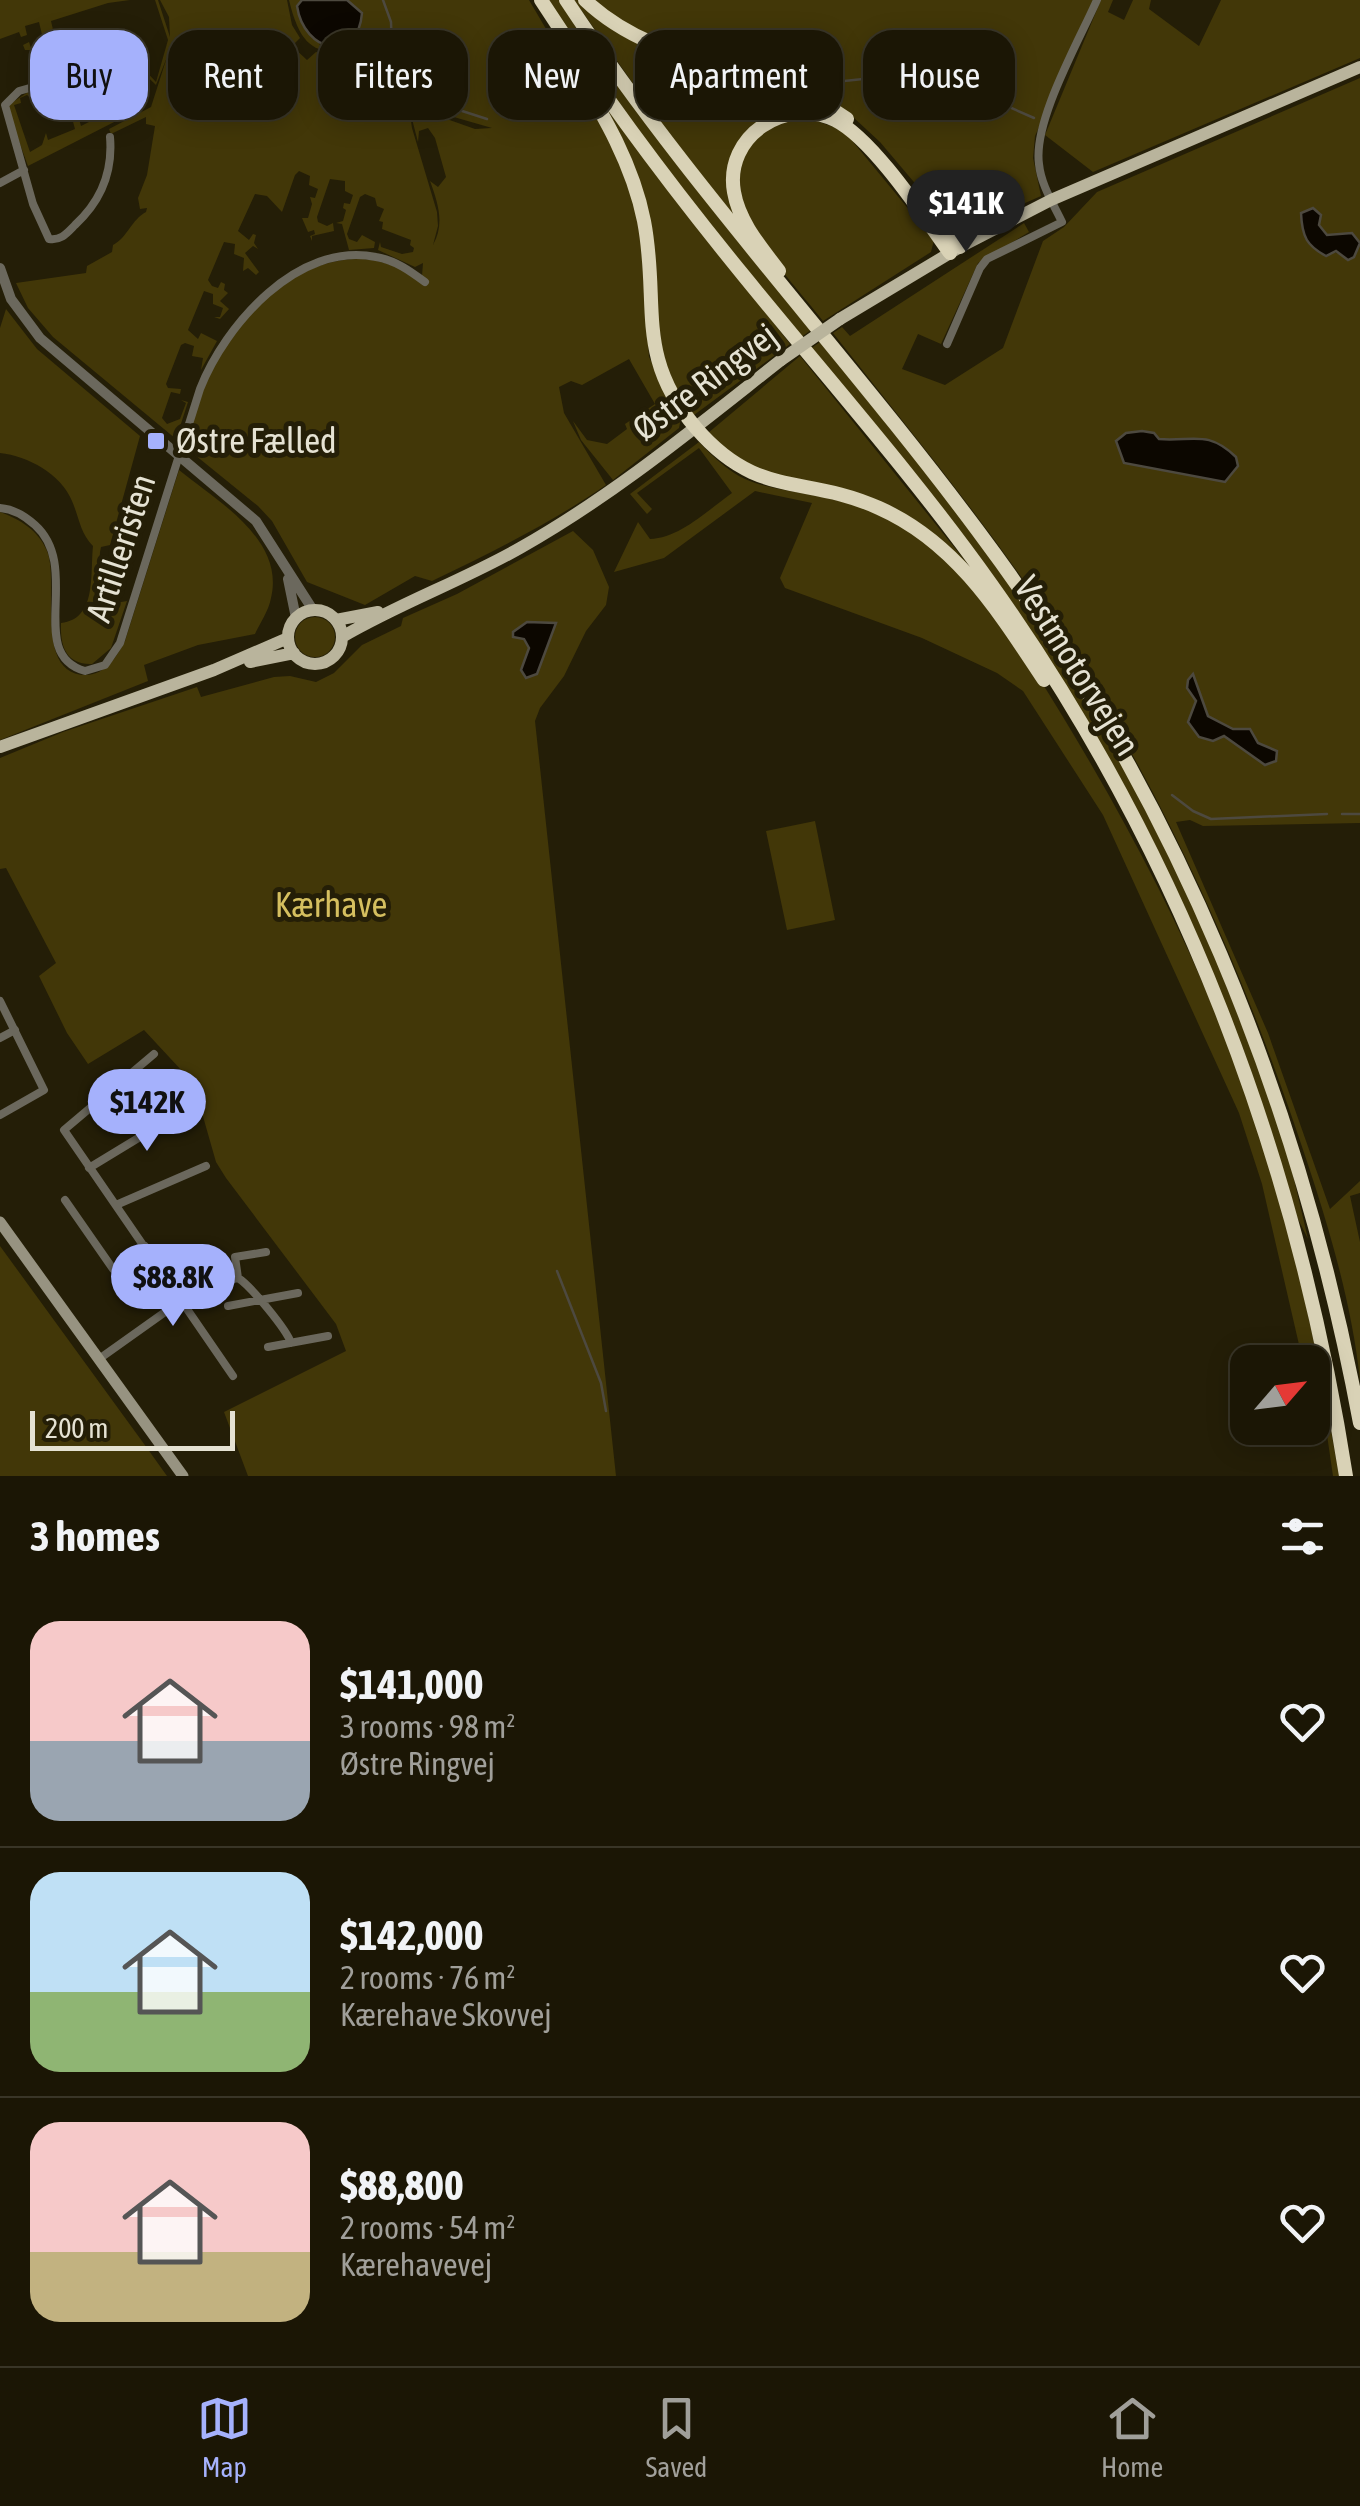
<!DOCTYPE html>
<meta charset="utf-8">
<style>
:root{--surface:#1b1605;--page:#282313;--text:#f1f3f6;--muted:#a09f9a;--line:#393527;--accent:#a5b1fc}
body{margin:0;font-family:"Asap Condensed",sans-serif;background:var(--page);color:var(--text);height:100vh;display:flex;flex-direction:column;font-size:38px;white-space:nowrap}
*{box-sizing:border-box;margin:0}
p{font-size:32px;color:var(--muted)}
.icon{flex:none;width:55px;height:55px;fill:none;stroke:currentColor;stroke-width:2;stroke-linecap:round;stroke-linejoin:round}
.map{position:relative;height:1476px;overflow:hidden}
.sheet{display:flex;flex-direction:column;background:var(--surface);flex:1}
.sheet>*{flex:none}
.top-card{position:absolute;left:30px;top:30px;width:1300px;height:90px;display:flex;gap:20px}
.needle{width:65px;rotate:62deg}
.controls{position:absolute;left:1230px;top:1345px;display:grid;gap:20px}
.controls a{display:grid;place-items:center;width:100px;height:100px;border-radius:20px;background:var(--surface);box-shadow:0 5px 25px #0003,0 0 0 2px var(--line);font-size:50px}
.scale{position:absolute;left:30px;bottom:25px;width:205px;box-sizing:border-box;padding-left:10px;border:5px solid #e5e2d3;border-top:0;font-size:28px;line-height:35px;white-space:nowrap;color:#e5e2d3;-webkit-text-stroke:8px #241e07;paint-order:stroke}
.price{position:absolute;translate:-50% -85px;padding:0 22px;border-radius:35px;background:var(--accent);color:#111;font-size:32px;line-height:65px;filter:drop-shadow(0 2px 5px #0008)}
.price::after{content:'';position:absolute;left:50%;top:60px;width:30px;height:22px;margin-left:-15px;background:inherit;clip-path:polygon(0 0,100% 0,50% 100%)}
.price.on{background:#222;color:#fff}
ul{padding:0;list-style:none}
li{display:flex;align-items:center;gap:30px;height:250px;padding:0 30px}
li+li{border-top:2px solid var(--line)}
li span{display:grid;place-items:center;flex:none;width:280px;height:200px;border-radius:30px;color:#555}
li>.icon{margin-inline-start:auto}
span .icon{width:120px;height:120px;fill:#fffc;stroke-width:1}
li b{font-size:42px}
h2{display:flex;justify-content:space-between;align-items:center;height:120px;padding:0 30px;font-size:42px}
.chip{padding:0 35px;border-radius:30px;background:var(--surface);box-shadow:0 5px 25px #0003,0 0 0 2px var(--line);font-size:35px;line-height:90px}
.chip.on{background:var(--accent);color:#111}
.tab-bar{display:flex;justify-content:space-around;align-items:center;height:140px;border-top:2px solid var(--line);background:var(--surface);font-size:28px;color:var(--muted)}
.tab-bar a{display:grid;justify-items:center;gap:5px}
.tab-bar .on{color:var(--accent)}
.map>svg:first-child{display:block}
.green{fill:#423708}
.water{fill:#0c0700;stroke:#4d493f;stroke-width:2.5}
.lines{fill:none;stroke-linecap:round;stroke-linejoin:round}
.stream{stroke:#4d493f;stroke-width:2.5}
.minor{stroke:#6b685d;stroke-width:8}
.tertiary{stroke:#6b685d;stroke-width:10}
.secondary{stroke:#979381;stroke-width:11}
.primary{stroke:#b9b49c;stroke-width:12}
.motorway{stroke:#d9d2b6;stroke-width:14}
.primary-bridge{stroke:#b9b49c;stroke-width:12}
.poi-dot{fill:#a5b1fc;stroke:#241e07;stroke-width:4}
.labels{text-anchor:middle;stroke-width:10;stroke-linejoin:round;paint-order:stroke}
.street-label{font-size:35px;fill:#e5e2d3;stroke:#241e07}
.poi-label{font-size:35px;fill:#e5e2d3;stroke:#241e07;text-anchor:start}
.park-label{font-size:35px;fill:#d5bf5f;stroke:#241e07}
</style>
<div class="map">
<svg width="1360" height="1476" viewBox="0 0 1360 1476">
<rect width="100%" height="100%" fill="#241e07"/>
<path class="green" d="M0 0H130L108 3 51 21 63 73 79 70 35 83 39 78 54 71 48 51 35 56 36 64 30 65 34 61 30 50H25L23 45 29 42 31 48 44 43 39 22 25 26 27 35 21 37 19 32 0 39Z
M155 0H158L170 37 169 17 160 0H287L292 25 300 38 292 46 307 60 316 52 332 55 379 47C384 93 367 81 409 108L412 128 437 212 438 226 433 245C445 224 438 203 430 181L438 187 446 177 435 138 428 128 419 131 418 142 413 123V107L475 129 492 128 412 105 387 93 381 78V45C327 54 304 63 289 0H302L297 6 320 45 361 13 347 0H529L589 102 625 172 640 227 649 357 681 418 679 428 613 480 581 440 573 421 587 440 607 444 627 429 625 424 655 404 629 359 582 385 571 381 559 387 564 413 606 485C551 523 492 552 432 581L415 576 365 605 307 582 272 521 258 506 195 455 186 440C193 421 198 400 206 381 230 322 293 256 363 259 383 260 403 270 422 276L423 263 415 267 378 250 380 242 381 247 402 254 413 252 414 248 410 245 411 240 382 229 383 222 379 221 384 209 377 206 375 198 365 194 360 197 347 234 349 239 357 242 362 235 375 242 374 248 349 250 342 224 336 223 343 221 346 210 343 208 344 203 350 204 353 195 345 191V181L330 179 317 217 318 222 327 226 333 223 334 231 312 236V241L310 236 315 234 314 230 308 232 302 218H308L312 204 310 197 315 198 318 189 309 185 310 176 299 171 295 175 282 212 267 196 255 194 238 231 249 240 253 234 256 235 254 243 258 249 253 246 245 253 259 272 256 275 248 268 243 271 244 258 234 254 235 244 224 242 208 280 212 286 218 288 221 282 225 284 224 290 228 293 220 301 229 309 220 319 214 317H220L223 308 213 304V294L204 291 188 330 198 339 201 333 217 341 201 370 203 358 192 356 194 346 185 343 181 345 166 384 168 388 181 389 180 394 171 392 162 418 167 424 180 419 186 403 181 400 188 402 176 439 53 337 28 308 16 283 86 273 87 266 112 252 113 245C127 238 132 219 146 212L147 208 140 209 138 198 147 175 155 126 146 124V117L111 134 109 129 151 107 167 57 156 85 132 62 139 64 156 82 168 40Z
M546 0H560L715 213 811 330 800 338 678 186Z
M574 0H581L592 10 800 98 844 123 778 114 732 162 747 231 685 157Z
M591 0H1095L1035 136 1033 158 1041 196 957 233 880 142 853 117 623 24Z
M1101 0H1113L1108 12 1124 20 1133 0H1151L1149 9 1199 46 1221 0H1360V58L1093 172 1045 135Z
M1360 78V243L1352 233 1327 235 1319 225 1320 220 1301 217 1304 229 1318 249 1354 257 1360 246V823L1203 826 1190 820 1176 822 1268 1033 1330 1209 1360 1181V1193L1350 1196 1360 1242V1380C1350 1287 1318 1192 1287 1103 1227 932 1149 767 1048 616 982 517 906 426 833 333L842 327 850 336 1024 223 1029 232 978 263 941 344 918 334 902 369 945 385 1003 348 1043 241 1064 227 1097 192Z
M71 80 69 83 81 126 115 109 120 119 28 166 8 111 10 104 28 92 31 98 27 95 20 98 21 103 14 105 30 152 42 145 46 133 48 140 75 129 63 85 38 89Z
M594 91 790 344 694 415 662 366 652 258Z
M810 119 837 128 849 137 934 240 931 252 823 321C789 277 712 203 750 146 765 125 785 120 810 119Z
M6 309 37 349 140 436 110 545 101 547 100 552 98 606 127 601 111 648 92 664C66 665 60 646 61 623 97 619 90 575 93 546 80 533 79 517 72 501 61 474 28 456 0 453V328Z
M820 342 964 519 1084 694 1187 886 1281 1124 1308 1239 1297 1217 1243 1048 1208 963 1074 701 810 349Z
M800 356 979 578 919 525 752 471 708 433Z
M699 442C711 455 724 467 739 476 761 488 788 490 812 495 856 503 901 519 935 549 993 601 1038 675 1078 742 1141 848 1197 958 1239 1074 1287 1204 1316 1340 1339 1476H1333L1327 1435 1319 1436 1313 1410 1312 1362H1303L1262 1184 1239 1113 1103 815 1023 691 997 673 922 638 785 588 780 578 812 503 755 491 664 558 614 572 638 522 650 539C680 538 708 510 732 493L699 448 637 493 652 509 647 514 630 494Z
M179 470C217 501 285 539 271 598 269 610 260 623 255 634L198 645 144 665 148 681 0 740V512C21 520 38 530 47 551 60 582 33 675 86 675 106 674 116 658 125 641Z
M573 531 593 550 609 587 606 605 586 631 564 676 540 708 535 721 616 1476H248L224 1412 346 1351 336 1324 226 1178 216 1162 198 1099 183 1072 144 1030 88 1064 67 1033 39 976 56 963 6 868 0 869V758L63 732 197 687 201 697 274 677 290 676 316 682 334 673 362 645 401 626 403 618 457 594Z
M295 637a20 20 0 1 1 40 0a20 20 0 1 1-40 0Z
M815 821 835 920 787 930 766 831Z
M0 1246 147 1448 167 1476H0Z"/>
<path class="water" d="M302 0H347L362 13C358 64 304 53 297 6Z
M1313 208 1321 215 1319 225 1327 235 1352 233 1360 243 1354 257 1348 260 1336 251 1326 256C1307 246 1302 237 1301 213Z
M1142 431 1154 433 1159 439C1192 442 1207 429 1236 457L1238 466 1225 482 1124 463 1116 441 1126 433Z
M527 622 556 623 537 674 526 678 521 670 529 648 524 639 513 637V632Z
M1193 674 1208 716 1233 729H1250L1258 743 1277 751 1276 761 1265 765 1224 736 1213 741 1199 737 1188 722 1196 701 1187 688 1188 680Z"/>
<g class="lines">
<path class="stream" d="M383 0 391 22 393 84 400 91 487 119
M806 85 930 72 1034 118
M654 102 761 90
M1172 795 1193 811 1211 819 1327 814
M1342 814H1360
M557 1271 601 1383 606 1411"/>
<path class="minor" d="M110 137C113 172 100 202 75 225 67 233 61 241 49 239L33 204 5 105 19 91 115 64 124 57
M0 183 24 170
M947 344 980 268 987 259 1062 222C1053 203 1041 185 1039 164 1033 121 1079 41 1097 0
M0 508C14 509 25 516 35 525 83 568 25 654 85 671L105 665 120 643 200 389C225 325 298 241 376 257 395 260 410 271 425 282
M0 1001 44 1090 0 1115
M0 1038 15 1030
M154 1054 64 1130 233 1376
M89 1168 186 1109
M65 1200 113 1269 145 1246
M116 1205 206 1166
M238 1278 235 1257 266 1252
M228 1306 298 1293
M268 1347 328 1336
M99 1359 203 1285 238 1278C250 1285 287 1330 291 1343"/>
<path class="tertiary" d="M0 268 11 299 40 338 256 521 313 610
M288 579 296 618"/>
<path class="secondary" d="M0 1222 183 1476"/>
<path class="primary" d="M840 319 960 247 1051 200 1360 67
M288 637a27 27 0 1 1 54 0a27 27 0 1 1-54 0Z
M336 620 378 612
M342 637C400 603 462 581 520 548 614 495 697 426 781 360
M250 662 294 653
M0 747 214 670 288 638"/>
<path class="motorway" d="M541 0C603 96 672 188 744 276 827 378 915 477 991 584 1180 849 1296 1155 1346 1476
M566 0C690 188 844 351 978 531 1176 795 1300 1100 1360 1423
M585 0C659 71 769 62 847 119
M568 56C599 108 632 160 644 221 660 304 634 356 696 428 758 500 804 474 879 508 956 542 999 612 1044 680
M931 213 960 247
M779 271C761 247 739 222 734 192 724 136 786 96 835 120 873 139 924 217 950 253"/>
<path class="primary-bridge" d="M781 360 840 319"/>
</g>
<rect class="poi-dot" x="146" y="431" width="20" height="20" rx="5"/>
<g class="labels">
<g class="street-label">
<text transform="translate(705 382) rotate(-37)" y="12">Østre Ringvej</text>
<text transform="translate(121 548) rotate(-72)" y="12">Artilleristen</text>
<text transform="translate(1077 666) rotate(58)" y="12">Vestmotorvejen</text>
</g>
<g class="poi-label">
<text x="176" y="453">Østre Fælled</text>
</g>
<g class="park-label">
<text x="331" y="917">Kærhave</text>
</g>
</g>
</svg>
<div class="controls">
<a><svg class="needle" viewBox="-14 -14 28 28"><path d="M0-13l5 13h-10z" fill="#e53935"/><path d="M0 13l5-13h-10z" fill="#a09f9a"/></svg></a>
</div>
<div class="scale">200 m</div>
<b class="price on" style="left:966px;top:255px">$141K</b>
<b class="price" style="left:147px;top:1154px">$142K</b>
<b class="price" style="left:173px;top:1329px">$88.8K</b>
<div class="top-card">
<a class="chip on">Buy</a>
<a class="chip">Rent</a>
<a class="chip">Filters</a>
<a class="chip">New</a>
<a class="chip">Apartment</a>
<a class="chip">House</a>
</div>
</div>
<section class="sheet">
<h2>3 homes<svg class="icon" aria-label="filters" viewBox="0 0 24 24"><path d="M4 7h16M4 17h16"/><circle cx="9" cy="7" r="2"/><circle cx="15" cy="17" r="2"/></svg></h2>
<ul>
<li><span style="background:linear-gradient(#f6c9c9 60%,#9aa5b1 0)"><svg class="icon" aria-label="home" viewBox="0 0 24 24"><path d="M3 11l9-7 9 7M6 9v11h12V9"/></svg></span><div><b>$141,000</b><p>3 rooms · 98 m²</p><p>Østre Ringvej</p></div><svg class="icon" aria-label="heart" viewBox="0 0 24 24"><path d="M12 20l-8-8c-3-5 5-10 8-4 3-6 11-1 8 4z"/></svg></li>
<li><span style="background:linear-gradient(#bfe0f5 60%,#8fb573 0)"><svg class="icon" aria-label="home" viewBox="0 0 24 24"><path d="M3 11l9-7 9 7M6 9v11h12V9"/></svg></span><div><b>$142,000</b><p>2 rooms · 76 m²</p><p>Kærehave Skovvej</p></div><svg class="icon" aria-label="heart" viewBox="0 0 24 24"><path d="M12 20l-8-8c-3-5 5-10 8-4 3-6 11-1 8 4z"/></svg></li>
<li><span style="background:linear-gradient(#f6c9c9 65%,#c2b280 0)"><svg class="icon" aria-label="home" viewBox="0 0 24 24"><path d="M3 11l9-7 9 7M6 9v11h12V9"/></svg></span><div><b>$88,800</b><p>2 rooms · 54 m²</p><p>Kærehavevej</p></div><svg class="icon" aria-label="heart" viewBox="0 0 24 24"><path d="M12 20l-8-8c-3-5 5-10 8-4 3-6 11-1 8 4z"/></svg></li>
</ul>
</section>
<nav class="tab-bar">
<a class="on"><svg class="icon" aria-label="map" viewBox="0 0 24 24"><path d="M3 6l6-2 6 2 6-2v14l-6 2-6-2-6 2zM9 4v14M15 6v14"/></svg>Map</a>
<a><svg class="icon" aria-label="saved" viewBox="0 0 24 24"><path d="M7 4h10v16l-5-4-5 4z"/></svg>Saved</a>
<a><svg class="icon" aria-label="home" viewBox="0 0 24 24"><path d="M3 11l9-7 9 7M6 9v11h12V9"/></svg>Home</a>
</nav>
